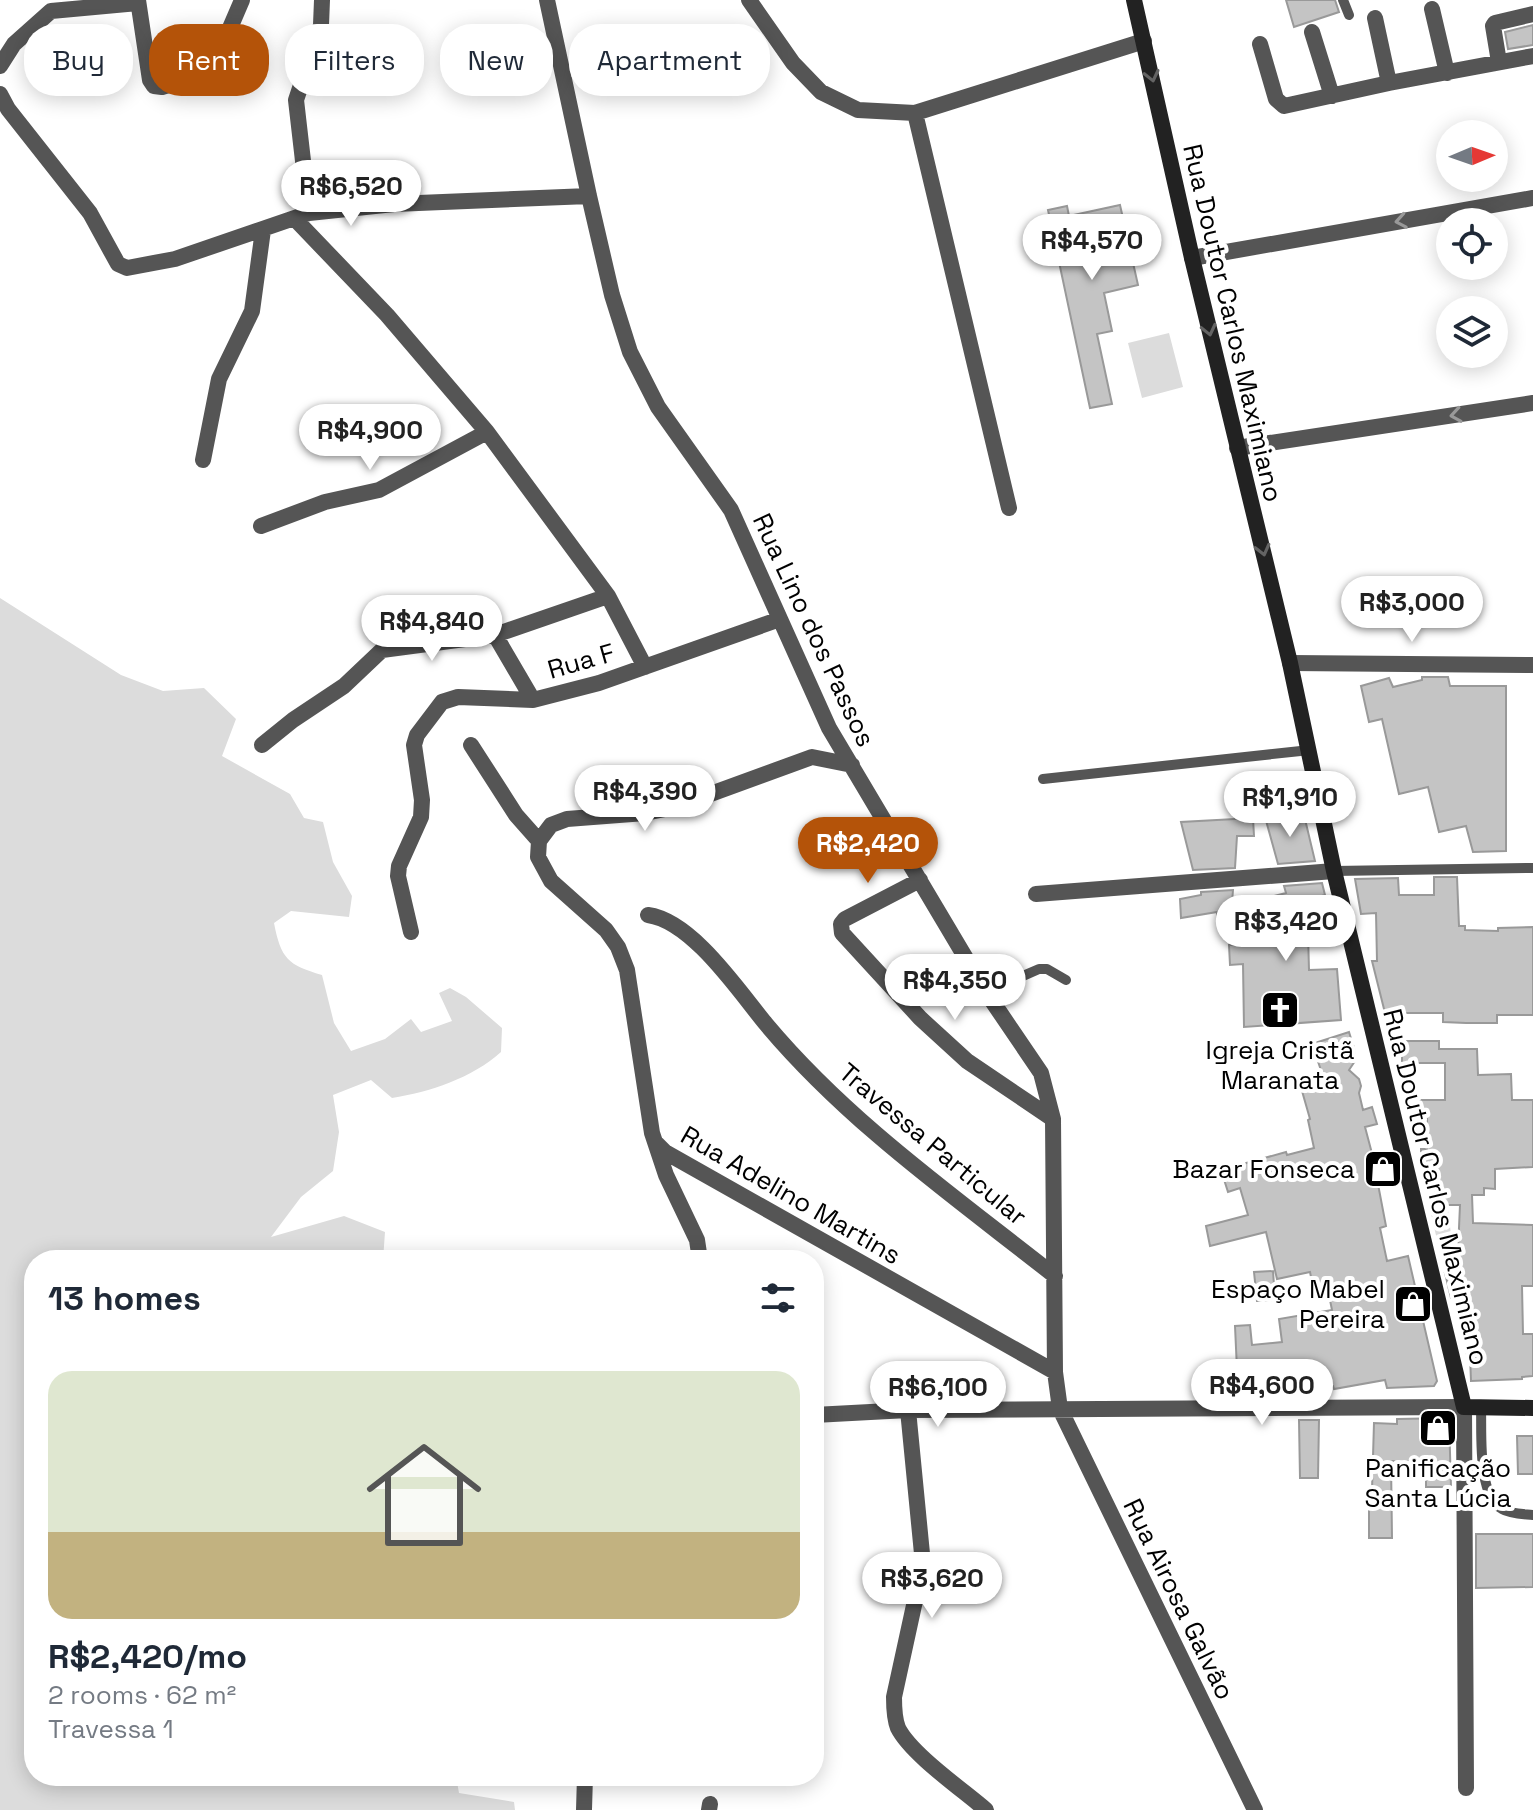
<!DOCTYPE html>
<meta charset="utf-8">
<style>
:root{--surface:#fff;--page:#f2f2f3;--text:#1f2937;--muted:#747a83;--line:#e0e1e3;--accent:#b45309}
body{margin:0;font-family:"Space Grotesk",sans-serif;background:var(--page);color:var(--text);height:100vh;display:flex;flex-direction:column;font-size:30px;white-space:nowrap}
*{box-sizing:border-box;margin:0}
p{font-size:26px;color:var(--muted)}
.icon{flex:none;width:44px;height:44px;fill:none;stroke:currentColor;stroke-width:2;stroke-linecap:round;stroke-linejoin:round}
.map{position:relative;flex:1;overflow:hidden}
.sheet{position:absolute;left:24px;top:1250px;width:800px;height:536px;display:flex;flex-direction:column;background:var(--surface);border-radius:32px;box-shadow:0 4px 20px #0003}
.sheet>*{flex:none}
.top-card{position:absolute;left:24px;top:24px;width:800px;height:72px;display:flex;gap:16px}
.needle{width:52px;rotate:88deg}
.tools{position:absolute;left:1436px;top:120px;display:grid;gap:16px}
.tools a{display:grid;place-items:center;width:72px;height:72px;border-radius:50%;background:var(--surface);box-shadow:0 4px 20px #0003;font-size:40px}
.price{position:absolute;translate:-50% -68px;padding:0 18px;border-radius:28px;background:#fff;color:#222;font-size:26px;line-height:52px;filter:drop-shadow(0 2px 4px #0008)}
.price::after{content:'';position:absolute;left:50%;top:48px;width:24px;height:18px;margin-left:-12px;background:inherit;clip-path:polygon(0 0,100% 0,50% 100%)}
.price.current{background:var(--accent);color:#fff}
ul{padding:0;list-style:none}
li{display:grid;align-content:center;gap:16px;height:424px;padding:0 24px}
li+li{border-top:2px solid var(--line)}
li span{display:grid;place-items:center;height:248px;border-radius:24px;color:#555}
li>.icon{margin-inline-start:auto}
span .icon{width:144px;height:144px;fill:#fffc;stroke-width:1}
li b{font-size:34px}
h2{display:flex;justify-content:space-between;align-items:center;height:96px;padding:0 24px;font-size:34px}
.chip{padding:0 28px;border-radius:32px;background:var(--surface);box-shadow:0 4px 20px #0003;font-size:28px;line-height:72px}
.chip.current{background:var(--accent);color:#fff}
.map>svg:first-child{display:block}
.green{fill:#dcdcdc}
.building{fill:#c4c4c4;stroke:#999;stroke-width:2}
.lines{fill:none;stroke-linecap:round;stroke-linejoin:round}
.service{stroke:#555;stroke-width:10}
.minor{stroke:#555;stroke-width:16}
.secondary{stroke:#222;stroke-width:16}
.oneway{stroke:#646464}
.oneway2{stroke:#999}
.labels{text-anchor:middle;stroke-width:8;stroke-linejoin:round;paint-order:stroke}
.street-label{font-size:26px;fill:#000;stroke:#fff}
.poi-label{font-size:26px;fill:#000;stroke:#fff}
</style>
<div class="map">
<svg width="1533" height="1810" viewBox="0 0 1533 1810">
<rect width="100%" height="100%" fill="#fff"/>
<path class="green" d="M1169 333 1183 387 1142 398 1128 343Z
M0 598 121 675 163 691 204 688 236 719 222 756 290 794 304 818 323 822 333 862 352 896 349 917 291 911 274 923C281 959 288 965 322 975L334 1023 351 1051 385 1039 411 1019 421 1032 452 1021 439 993 450 988 466 997 502 1028 501 1052C472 1078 430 1092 392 1098L371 1080 333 1095 339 1132 333 1171 301 1197 271 1237 344 1216 385 1232 383 1260H34V1776H456L459 1793 514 1802 515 1810H0Z
M1430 1209 1448 1210 1453 1251 1440 1253Z"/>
<path class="building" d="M1286 0H1335L1339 12 1294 27Z
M1533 25V45L1508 49 1505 32Z
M1120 205 1138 285 1104 293 1112 331 1097 334 1112 404 1090 408 1048 210 1067 206 1069 216Z
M1422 677H1448L1450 686H1506V851L1473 852 1466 826 1439 832 1428 787 1399 794 1382 719 1369 722 1361 686 1389 678 1393 687 1422 680Z
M1304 815 1315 861 1278 864 1265 817Z
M1253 818 1254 836H1237L1235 868 1193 870 1181 822Z
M1434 877H1457L1459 926H1465V930L1498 931V928L1533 927V1015H1497V1023H1466L1443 1022V1013H1385L1372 961H1377L1376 913 1361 914 1355 879 1398 878 1399 895H1434Z
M1322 883 1325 895 1318 897 1322 932 1308 933 1309 970 1337 969 1341 1020 1244 1027 1243 964 1230 965 1229 945 1256 944 1255 901 1286 893 1284 886Z
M1233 890 1231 916 1217 917V912L1181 918 1180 899 1201 895V892Z
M1349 1032 1354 1048 1355 1061 1349 1070 1359 1079 1361 1086 1359 1093 1363 1110 1372 1107 1377 1124 1365 1127 1374 1161 1385 1158 1390 1176 1377 1179 1386 1226 1380 1228 1387 1261 1408 1256 1437 1381 1434 1386 1387 1388 1385 1380 1334 1389 1333 1386 1313 1389 1312 1376 1265 1382 1263 1368 1237 1370 1235 1326 1250 1325 1252 1345 1282 1342 1279 1319 1332 1310 1327 1285 1313 1287 1310 1272 1277 1279 1266 1232 1210 1246 1206 1226 1248 1215 1240 1188 1228 1192 1221 1170 1286 1152 1287 1155 1314 1148 1308 1120 1310 1119 1302 1091 1326 1085 1312 1044Z
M1402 1041H1439V1049H1477L1478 1075 1511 1074 1512 1100H1533V1167L1495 1169V1189L1484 1188V1195H1472L1473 1223 1533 1225V1286H1522L1523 1334H1533V1376L1522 1377V1379L1471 1381 1470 1356H1467L1465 1301 1451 1298 1445 1273H1457L1460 1205H1435V1163H1421V1149H1427V1119H1411L1412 1100H1445V1063H1402Z
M1273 1271 1275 1300 1257 1301 1254 1272Z
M1449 1418 1451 1487H1426V1461H1391L1392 1538H1369V1490H1372L1374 1423 1397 1424V1419Z
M1299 1420H1319L1318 1478H1300Z
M1517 1436H1533V1474H1518Z
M1476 1534H1533V1587L1476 1588Z"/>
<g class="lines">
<path class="service" d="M1343 0 1349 15
M1043 779 1310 750
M1334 871 1532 868
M986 992 1039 969H1047L1066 980
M1481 1408C1482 1434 1477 1495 1502 1509 1510 1514 1524 1514 1533 1515"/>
<path class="minor" d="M138 0 150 80 154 86 162 87 204 74 215 63 242 0
M547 0 589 196 612 295 630 352 658 407 731 510 829 728 986 992 1041 1073 1053 1119 1055 1372 1060 1409 1255 1810
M749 0 793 63 821 92 858 110 915 113 1144 41
M1432 9 1447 73
M51 11 138 3
M1375 18 1389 83
M1312 32 1332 96
M1260 44 1276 99 1284 106 1389 83 1533 56
M1499 62 1493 26 1495 23 1533 14
M0 66 14 44 51 11
M0 94 8 109 90 213 118 264 127 268 175 259 309 213 394 204 589 196
M915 113 1009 508
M309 213 296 100 321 25 322 0
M295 219 387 315 487 432 608 596 645 667
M1192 258 1533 198
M1237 448 1533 403
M203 460 219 379 252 311 263 230
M261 526 325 502 379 490 487 432
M495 635 533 700
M1290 663 1533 665
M262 745 293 720 344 686 382 650 495 635 608 596
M471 745 516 815 539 841
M920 880 845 919 841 924 842 933 920 1018 967 1061 1053 1119
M1036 894 1334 871
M648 915C692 921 738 990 766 1024 848 1122 955 1197 1055 1276
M411 932 398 876 399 866 421 817 422 800 414 745 417 735 442 702 458 697 533 700 599 683 780 619
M657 1144 665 1152 1055 1372
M700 1260 697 1240 666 1175 652 1133 627 970 618 947 606 930 551 881 538 857 539 841 551 825 567 819 645 813 675 807 812 757 852 765
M908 1410 923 1564 894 1697C894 1707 894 1718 898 1728 911 1754 963 1790 986 1810
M814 1415 908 1410 1464 1407 1466 1788
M584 1810 585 1776
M709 1810 710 1804"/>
<path class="secondary" d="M1134 0 1192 258 1290 663 1334 871 1464 1407 1533 1408"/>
</g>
<defs><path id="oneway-chevron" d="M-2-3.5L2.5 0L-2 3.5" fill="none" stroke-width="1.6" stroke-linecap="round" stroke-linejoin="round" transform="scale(2)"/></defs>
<g class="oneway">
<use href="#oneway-chevron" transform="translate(1152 76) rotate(77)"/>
<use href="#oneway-chevron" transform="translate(1209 330) rotate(77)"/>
<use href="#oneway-chevron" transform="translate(1263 550) rotate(76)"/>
</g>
<g class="oneway2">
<use href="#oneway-chevron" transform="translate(1401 221) rotate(170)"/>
<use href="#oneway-chevron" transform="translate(1456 415) rotate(171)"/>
</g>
<defs>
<g id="church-square" transform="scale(2)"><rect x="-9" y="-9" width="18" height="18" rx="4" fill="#000" stroke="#fff"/><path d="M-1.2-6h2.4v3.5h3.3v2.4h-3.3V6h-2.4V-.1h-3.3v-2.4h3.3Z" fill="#fff"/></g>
<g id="shop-square" transform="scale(2)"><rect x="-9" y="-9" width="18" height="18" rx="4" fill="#000" stroke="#fff"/><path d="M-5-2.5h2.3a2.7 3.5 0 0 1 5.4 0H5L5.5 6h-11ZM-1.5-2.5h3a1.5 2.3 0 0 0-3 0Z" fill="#fff"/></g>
</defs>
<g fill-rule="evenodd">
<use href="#church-square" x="1280" y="1010"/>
<use href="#shop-square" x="1383" y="1169"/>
<use href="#shop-square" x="1413" y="1304"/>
<use href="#shop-square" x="1438" y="1428"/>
</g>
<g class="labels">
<g class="street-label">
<text transform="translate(1233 323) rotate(77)" y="9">Rua Doutor Carlos Maximiano</text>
<text transform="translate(814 630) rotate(65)" y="9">Rua Lino dos Passos</text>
<text transform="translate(581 661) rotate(-16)" y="9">Rua F</text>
<text transform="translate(933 1144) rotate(40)" y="9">Travessa Particular</text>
<text transform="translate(1436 1187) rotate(76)" y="9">Rua Doutor Carlos Maximiano</text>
<text transform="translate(791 1195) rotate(30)" y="9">Rua Adelino Martins</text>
<text transform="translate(1179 1599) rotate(64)" y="9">Rua Airosa Galvão</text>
</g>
<g class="poi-label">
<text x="1280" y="1059">Igreja Cristã<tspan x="1280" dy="30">Maranata</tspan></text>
<text x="1355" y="1178" text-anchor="end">Bazar Fonseca</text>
<text x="1385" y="1298" text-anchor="end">Espaço Mabel<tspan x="1385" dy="30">Pereira</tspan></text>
<text x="1438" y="1477">Panificação<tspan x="1438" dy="30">Santa Lúcia</tspan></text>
</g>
</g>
</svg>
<div class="tools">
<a><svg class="needle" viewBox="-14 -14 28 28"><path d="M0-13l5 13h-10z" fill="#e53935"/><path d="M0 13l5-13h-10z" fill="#747a83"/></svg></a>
<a><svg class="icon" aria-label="locate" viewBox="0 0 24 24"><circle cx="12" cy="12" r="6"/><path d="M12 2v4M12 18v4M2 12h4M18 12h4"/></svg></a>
<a><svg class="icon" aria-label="layers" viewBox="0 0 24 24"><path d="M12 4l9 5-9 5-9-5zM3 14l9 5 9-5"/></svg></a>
</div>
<b class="price" style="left:351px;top:228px">R$6,520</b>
<b class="price" style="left:1092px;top:282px">R$4,570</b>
<b class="price" style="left:370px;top:472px">R$4,900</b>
<b class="price" style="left:1412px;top:644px">R$3,000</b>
<b class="price" style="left:432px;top:663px">R$4,840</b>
<b class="price" style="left:645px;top:833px">R$4,390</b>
<b class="price" style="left:1290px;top:839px">R$1,910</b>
<b class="price current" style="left:868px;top:885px">R$2,420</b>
<b class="price" style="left:1286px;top:963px">R$3,420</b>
<b class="price" style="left:955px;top:1022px">R$4,350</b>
<b class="price" style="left:1262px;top:1427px">R$4,600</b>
<b class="price" style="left:938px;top:1429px">R$6,100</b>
<b class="price" style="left:932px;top:1620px">R$3,620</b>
<div class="top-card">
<a class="chip">Buy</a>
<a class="chip current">Rent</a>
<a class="chip">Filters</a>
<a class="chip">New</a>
<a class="chip">Apartment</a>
</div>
<section class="sheet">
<h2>13 homes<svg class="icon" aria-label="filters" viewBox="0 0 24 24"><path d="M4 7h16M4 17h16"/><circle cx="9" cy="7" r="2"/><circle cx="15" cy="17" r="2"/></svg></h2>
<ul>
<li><span style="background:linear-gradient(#dfe7d0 65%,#c2b280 0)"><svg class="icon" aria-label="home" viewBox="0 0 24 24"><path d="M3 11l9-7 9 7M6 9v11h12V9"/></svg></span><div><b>R$2,420/mo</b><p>2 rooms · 62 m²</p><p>Travessa 1</p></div></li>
</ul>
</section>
</div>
